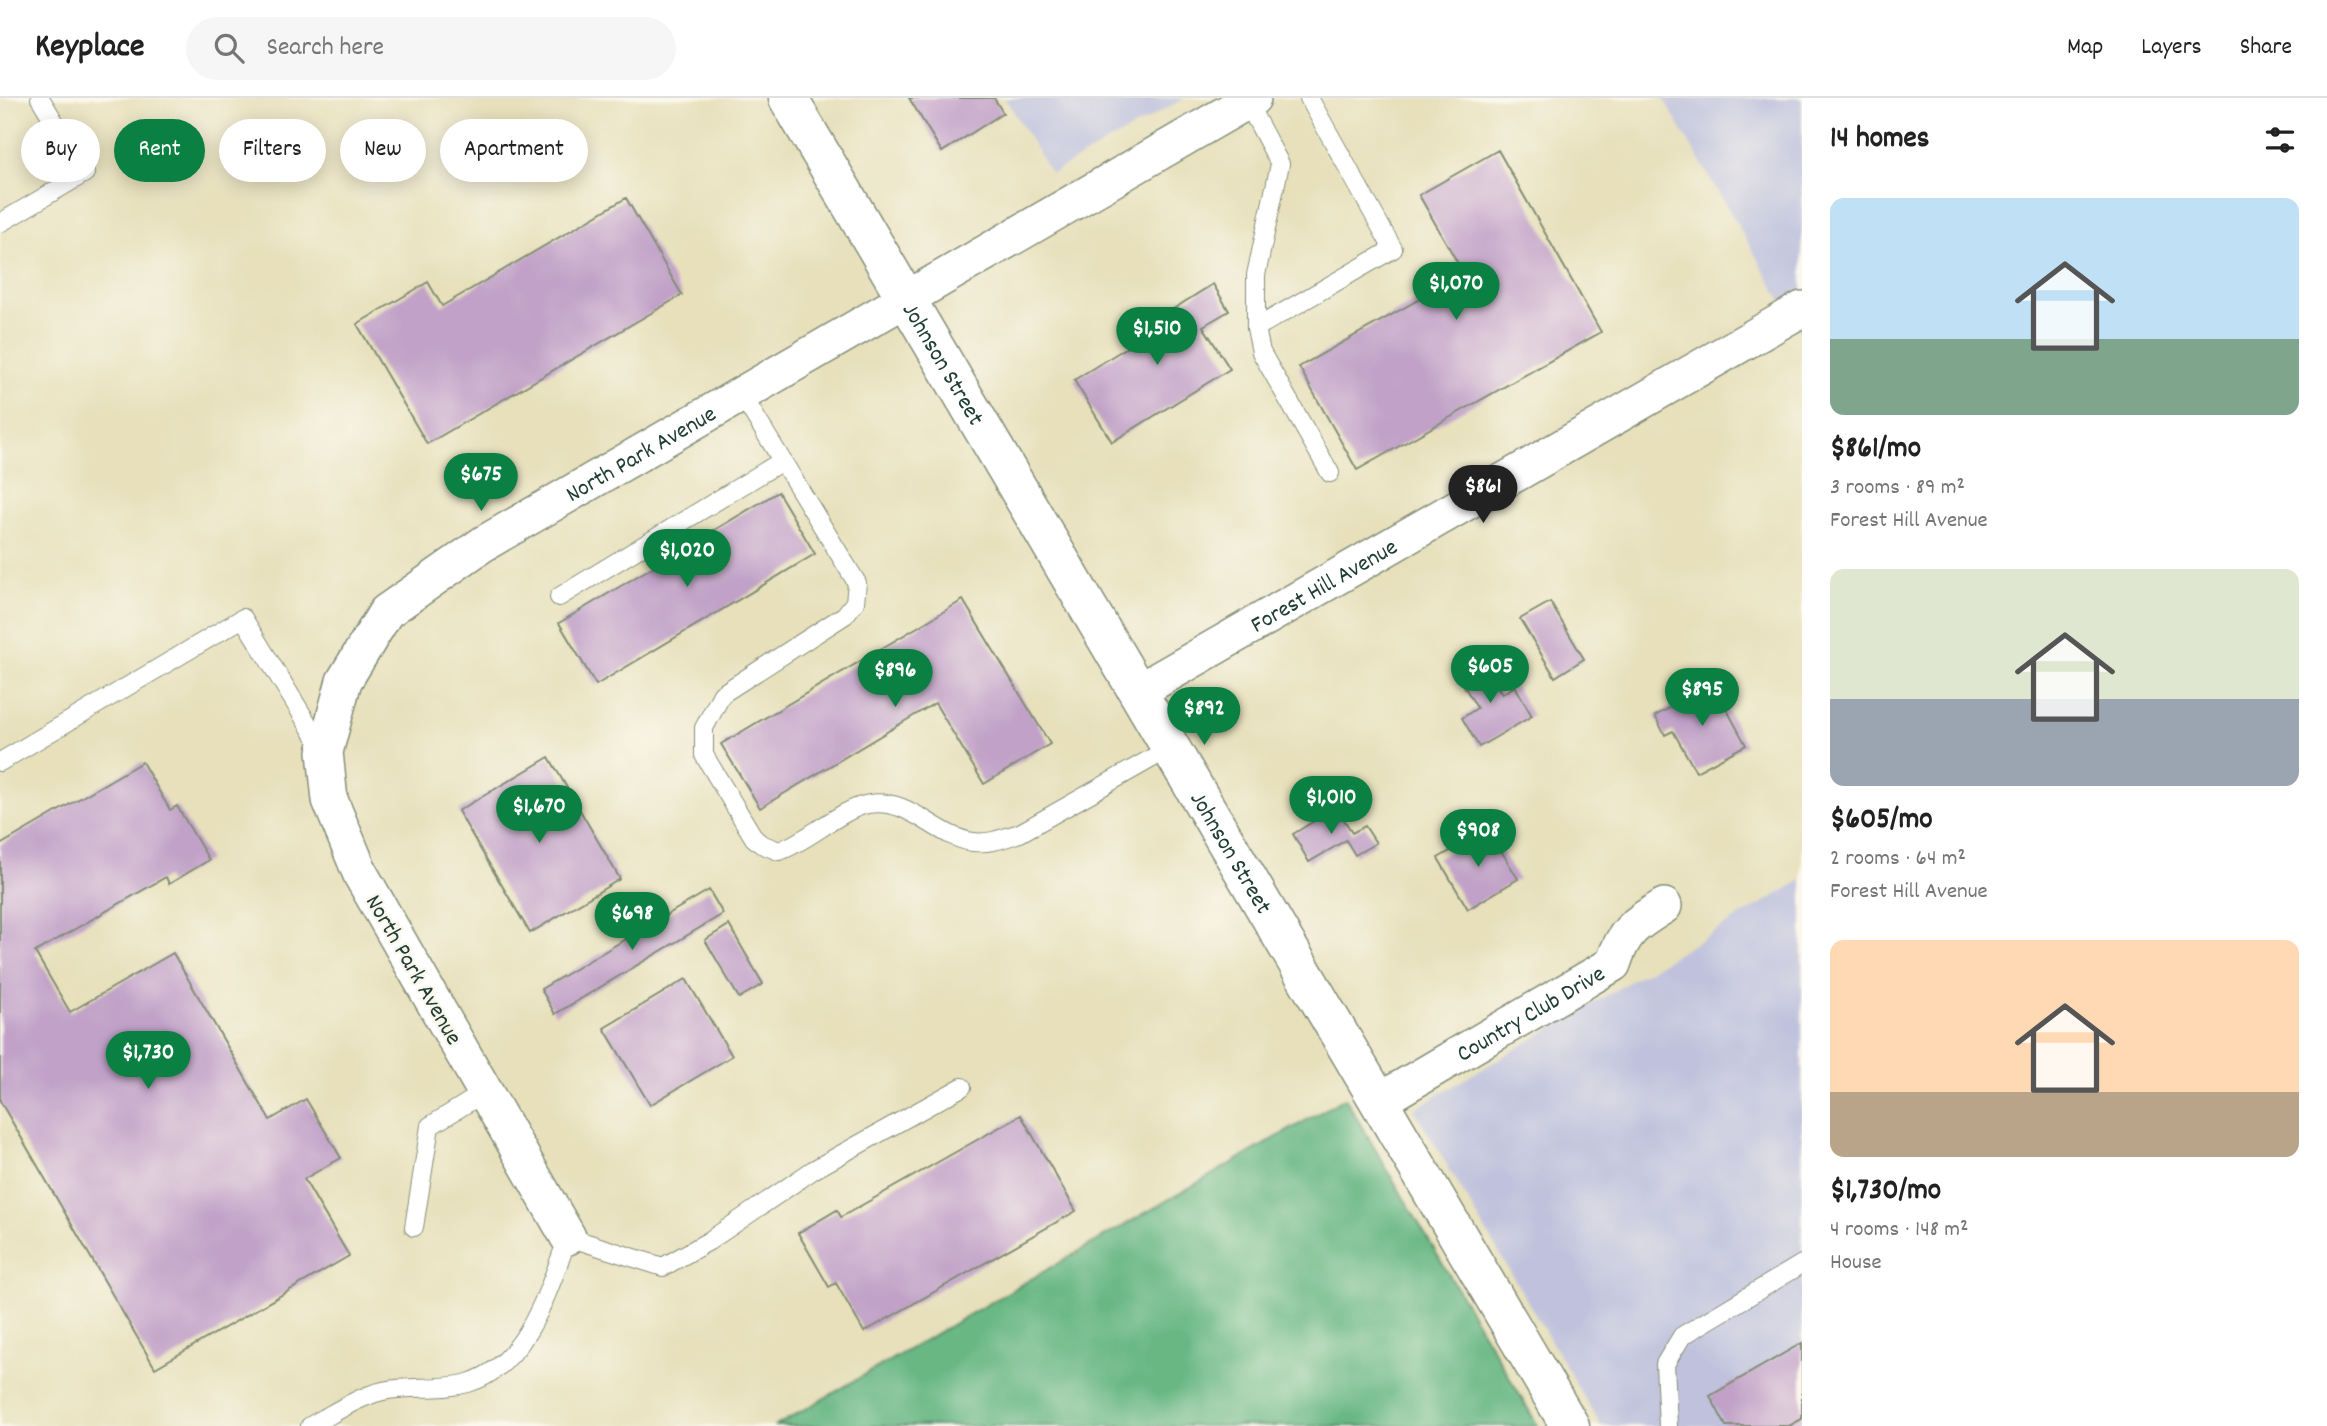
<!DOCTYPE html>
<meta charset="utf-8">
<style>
:root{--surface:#fff;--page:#f6f6f6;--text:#222;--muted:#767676;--line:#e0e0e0;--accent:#0b8043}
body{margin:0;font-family:Dekko,sans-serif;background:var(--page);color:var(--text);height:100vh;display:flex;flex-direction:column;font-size:26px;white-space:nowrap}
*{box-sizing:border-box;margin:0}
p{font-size:23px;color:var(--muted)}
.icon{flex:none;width:38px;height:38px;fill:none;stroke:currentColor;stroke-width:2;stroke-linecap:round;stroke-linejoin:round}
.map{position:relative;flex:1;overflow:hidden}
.details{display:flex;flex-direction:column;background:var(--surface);width:525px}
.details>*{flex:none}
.banner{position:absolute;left:21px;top:21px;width:665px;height:63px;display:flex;gap:14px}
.price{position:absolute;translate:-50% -60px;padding:0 16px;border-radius:24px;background:var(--accent);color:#fff;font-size:23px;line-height:46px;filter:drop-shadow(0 2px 4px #0008)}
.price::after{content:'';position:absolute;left:50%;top:42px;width:21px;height:16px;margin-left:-10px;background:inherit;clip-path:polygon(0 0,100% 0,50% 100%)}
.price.current{background:#222;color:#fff}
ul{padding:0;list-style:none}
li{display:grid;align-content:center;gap:14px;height:371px;padding:0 28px}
li span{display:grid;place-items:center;height:217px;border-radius:14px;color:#555}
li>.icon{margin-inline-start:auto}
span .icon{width:126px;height:126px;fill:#fffc;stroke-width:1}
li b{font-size:30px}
h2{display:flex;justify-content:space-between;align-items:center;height:84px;padding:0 28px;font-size:30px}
.pill{padding:0 24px;border-radius:32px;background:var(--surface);box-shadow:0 4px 18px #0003;font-size:24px;line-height:63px}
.pill.current{background:var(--accent);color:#fff}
header{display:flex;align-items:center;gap:42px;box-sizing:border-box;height:98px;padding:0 35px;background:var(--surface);border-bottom:2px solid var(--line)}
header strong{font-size:33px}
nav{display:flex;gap:38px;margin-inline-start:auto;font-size:24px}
.search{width:490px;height:63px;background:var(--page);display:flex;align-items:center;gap:18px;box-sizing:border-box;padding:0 24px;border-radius:38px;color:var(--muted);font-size:26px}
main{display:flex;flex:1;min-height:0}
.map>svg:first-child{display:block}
.industrial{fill:#c0c2dd}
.forest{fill:#69b884;stroke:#447a5c;stroke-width:2}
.building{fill:#c1a1c8}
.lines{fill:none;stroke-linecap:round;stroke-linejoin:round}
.service-casing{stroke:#838e78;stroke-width:20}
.minor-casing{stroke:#838e78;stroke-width:38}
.tertiary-casing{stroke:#838e78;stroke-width:41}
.service{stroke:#fff;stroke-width:18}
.minor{stroke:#fff;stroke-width:35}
.tertiary{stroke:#fff;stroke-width:38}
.labels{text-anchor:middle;stroke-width:5;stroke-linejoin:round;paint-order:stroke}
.street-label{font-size:24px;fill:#1f3d34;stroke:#fbf7ec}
</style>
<header>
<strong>Keyplace</strong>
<div class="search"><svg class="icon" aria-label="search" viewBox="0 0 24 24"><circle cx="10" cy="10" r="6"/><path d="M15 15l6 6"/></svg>Search here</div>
<nav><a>Map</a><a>Layers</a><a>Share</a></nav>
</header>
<main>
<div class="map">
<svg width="1802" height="1328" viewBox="0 0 1802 1328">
<rect width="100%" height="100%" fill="#fbf7ec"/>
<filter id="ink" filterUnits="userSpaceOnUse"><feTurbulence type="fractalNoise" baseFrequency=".0143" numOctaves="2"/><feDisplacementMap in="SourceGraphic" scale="14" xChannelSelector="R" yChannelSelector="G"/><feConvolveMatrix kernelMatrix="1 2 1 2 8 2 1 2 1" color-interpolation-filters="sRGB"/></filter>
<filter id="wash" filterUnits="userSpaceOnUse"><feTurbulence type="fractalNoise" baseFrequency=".00686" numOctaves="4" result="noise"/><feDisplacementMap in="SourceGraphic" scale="28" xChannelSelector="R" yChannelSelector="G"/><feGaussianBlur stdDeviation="1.57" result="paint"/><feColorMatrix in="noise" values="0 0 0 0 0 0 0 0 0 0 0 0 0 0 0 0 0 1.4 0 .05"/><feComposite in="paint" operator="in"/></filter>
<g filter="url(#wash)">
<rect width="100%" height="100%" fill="#e7e0bb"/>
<path class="industrial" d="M1005 0H1185L1051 76Z
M1663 0H1802V237Z
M1802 782V1328H1601L1414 1011Z"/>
<path class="forest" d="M1345 1000 1538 1328H776Z"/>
<g id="blocks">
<path class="building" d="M909 0H994L1003 15 942 54Z
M1498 52 1601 234 1357 372 1299 269 1464 176 1419 97Z
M626 100 682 197 427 346 357 226 428 184 442 208Z
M1213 186 1229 213 1203 228 1230 271 1112 344 1074 282 1163 227 1159 220Z
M778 394 815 456 596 587 559 525Z
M963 502 1050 646 984 686 935 605 760 710 721 646Z
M1550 504 1584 561 1555 579 1520 521Z
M1480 560 1502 596 1515 588 1532 618 1479 649 1462 620 1477 610 1456 574Z
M1713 586 1746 647 1696 674 1673 633 1665 637 1655 618Z
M549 659 620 781 530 835 458 713Z
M142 664 170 712 177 708 209 762 169 786 166 779 35 854 70 914 173 855 270 1022 306 1001 341 1060 304 1081 349 1158 155 1270 0 1003V747Z
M1337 709 1352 735 1365 728 1376 745 1355 757 1346 742 1309 764 1293 736Z
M1488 731 1518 781 1468 811 1438 760Z
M709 792 723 816 555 916 541 891Z
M729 827 763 886 739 900 705 842Z
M686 881 732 958 650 1007 604 930Z
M1021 1017 1076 1113 864 1234 836 1185 829 1189 798 1135 837 1112 841 1119Z
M1802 1245V1321L1789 1328H1726L1710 1298Z"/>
</g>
</g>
<g filter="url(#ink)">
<use href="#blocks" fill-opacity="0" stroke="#838e78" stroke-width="2"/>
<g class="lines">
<g class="service-casing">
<path id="service" d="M1247 4 1280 66 1256 177V230L1261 254 1330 375
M0 125 85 75 40 0
M1256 230 1393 151 1309 0
M742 297 857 485 855 504 845 517 722 596 704 630V657L754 740 761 746 779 753C809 743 840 711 869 706 910 699 936 739 973 744 990 746 1004 740 1020 735L1170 650
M559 499 782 363
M0 664 243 520 325 654
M414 1129 430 1028 485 994
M310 1328C333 1316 357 1299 383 1293 411 1287 440 1293 468 1285 527 1268 549 1190 568 1139L663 1169 709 1143 813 1072 962 989
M1668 1328 1665 1266 1682 1238 1802 1166"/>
</g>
<g class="minor-casing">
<g id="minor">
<path id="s1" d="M1137 594 1802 211"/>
<path id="s2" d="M1379 1003 1613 866C1624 832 1635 826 1664 808"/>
<path id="s3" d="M568 1139 361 777 330 702 325 654 344 583 386 514 483 446 1253 0"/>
</g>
</g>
<g class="tertiary-casing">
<g id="tertiary">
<path id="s4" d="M788 0 1570 1328"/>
</g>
</g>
<use href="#service" class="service"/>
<use href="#minor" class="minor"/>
<use href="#tertiary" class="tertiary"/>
</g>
</g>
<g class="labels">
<g class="street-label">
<text dy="8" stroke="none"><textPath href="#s4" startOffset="308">Johnson Street</textPath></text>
<text dy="8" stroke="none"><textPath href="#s3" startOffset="1001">North Park Avenue</textPath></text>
<text dy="8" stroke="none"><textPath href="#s1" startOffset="215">Forest Hill Avenue</textPath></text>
<text dy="8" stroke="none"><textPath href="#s4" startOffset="875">Johnson Street</textPath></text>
<text transform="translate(415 871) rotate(60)" y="8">North Park Avenue</text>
<text dy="8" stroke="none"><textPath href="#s2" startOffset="175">Country Club Drive</textPath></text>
</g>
</g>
</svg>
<b class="price" style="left:1456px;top:224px">$1,070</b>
<b class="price" style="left:1157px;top:269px">$1,510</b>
<b class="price" style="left:481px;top:415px">$675</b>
<b class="price current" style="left:1483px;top:427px">$861</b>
<b class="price" style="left:687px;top:491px">$1,020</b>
<b class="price" style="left:1490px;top:607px">$605</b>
<b class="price" style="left:895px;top:611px">$896</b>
<b class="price" style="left:1702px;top:630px">$895</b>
<b class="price" style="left:1204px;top:649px">$892</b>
<b class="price" style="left:1331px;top:738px">$1,010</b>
<b class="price" style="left:539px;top:747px">$1,670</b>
<b class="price" style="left:1478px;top:771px">$908</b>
<b class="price" style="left:632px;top:854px">$698</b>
<b class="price" style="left:148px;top:993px">$1,730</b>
<div class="banner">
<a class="pill">Buy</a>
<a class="pill current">Rent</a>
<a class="pill">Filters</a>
<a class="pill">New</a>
<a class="pill">Apartment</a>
</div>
</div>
<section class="details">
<h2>14 homes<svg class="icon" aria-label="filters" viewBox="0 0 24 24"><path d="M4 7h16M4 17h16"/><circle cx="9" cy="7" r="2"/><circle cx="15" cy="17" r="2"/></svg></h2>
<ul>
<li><span style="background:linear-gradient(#bfe0f5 65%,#7fa58c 0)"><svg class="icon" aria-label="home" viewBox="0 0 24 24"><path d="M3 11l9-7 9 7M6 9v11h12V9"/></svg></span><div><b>$861/mo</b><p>3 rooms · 89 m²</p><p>Forest Hill Avenue</p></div></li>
<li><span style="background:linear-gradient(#dfe7d0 60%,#9aa5b1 0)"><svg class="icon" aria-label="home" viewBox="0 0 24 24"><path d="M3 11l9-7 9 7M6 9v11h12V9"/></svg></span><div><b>$605/mo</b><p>2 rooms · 64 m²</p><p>Forest Hill Avenue</p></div></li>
<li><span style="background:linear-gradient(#ffd9b3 70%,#b9a48a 0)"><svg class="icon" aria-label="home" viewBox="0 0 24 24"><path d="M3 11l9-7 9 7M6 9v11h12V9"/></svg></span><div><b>$1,730/mo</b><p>4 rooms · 148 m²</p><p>House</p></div></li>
</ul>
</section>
</main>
